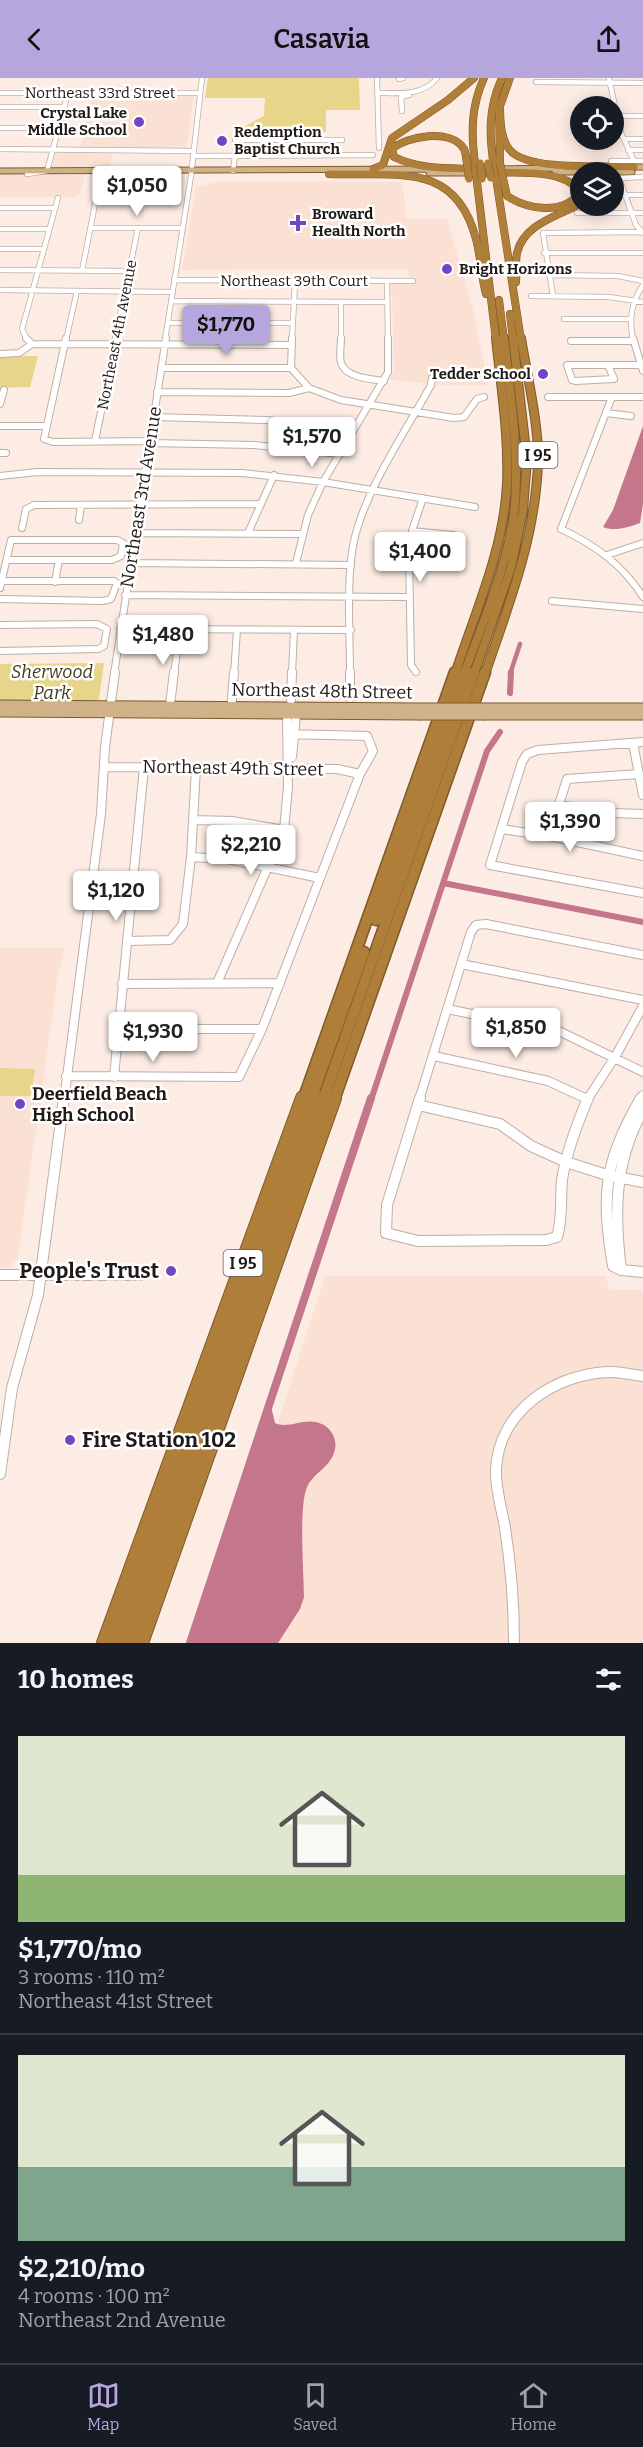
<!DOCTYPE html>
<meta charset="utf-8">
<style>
:root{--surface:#171b24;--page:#242831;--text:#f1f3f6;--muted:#9ea1a6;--line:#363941;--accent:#b6a6de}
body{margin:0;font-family:Bitter,serif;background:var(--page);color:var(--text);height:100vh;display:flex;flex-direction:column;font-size:22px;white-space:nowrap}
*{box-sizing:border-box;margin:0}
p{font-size:20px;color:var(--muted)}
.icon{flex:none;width:33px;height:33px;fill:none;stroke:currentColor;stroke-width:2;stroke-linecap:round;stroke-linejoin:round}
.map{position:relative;height:1565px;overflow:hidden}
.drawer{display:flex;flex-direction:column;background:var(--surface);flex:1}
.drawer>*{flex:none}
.buttons{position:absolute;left:570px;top:18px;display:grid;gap:12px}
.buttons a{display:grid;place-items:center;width:54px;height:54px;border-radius:50%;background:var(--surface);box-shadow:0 3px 15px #0003;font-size:30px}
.price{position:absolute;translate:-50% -51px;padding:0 14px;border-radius:6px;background:#fff;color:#222;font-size:20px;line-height:39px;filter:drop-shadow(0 2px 3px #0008)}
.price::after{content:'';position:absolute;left:50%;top:36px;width:18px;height:14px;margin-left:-9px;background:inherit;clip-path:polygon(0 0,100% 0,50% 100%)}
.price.on{background:var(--accent);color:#111}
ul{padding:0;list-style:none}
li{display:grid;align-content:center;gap:12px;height:318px;padding:0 18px}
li+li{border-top:2px solid var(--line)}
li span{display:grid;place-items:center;height:186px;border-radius:0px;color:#555}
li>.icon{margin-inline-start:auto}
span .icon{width:108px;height:108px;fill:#fffc;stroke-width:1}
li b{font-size:26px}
h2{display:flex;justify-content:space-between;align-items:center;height:72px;padding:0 18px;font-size:26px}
header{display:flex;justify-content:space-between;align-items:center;height:78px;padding:0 18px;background:var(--accent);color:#111;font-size:27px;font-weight:600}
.menu{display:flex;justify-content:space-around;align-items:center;height:84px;border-top:2px solid var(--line);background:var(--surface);font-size:16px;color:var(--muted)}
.menu a{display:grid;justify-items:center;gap:3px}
.menu .on{color:var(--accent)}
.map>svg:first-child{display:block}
.built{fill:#fae1d4}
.green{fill:#e7d689}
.water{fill:#c4768a}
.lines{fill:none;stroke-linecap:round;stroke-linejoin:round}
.canal-far2{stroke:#c4768a;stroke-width:4.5}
.canal-far1{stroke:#c4768a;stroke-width:6}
.canal{stroke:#c4768a;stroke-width:8}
.minor-far3-casing{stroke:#bfaea6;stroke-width:6}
.minor-far2-casing{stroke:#bfaea6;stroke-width:8}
.minor-far1-casing{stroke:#bfaea6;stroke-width:10}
.minor-casing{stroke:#bfaea6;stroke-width:12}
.major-far1-casing{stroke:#7d5b2c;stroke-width:7}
.major-casing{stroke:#7d5b2c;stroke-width:11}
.highway-far3-casing{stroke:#7d5b2c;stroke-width:8}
.highway-far2-casing{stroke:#7d5b2c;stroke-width:10}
.highway-far1-casing{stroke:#7d5b2c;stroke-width:13}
.highway-casing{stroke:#7d5b2c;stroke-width:16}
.minor-far3{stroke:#fff;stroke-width:4.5}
.minor-far2{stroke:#fff;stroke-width:6}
.minor-far1{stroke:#fff;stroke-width:8}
.minor{stroke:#fff;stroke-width:10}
.major-far1{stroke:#cfb288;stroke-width:5}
.major{stroke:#cfb288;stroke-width:9}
.highway-far3{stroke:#af7e38;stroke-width:7}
.highway-far2{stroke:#af7e38;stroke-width:8}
.highway-far1{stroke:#af7e38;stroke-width:10}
.highway{stroke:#af7e38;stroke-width:14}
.major-bridge-casing{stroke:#7d5b2c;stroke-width:11;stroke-linecap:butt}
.highway-bridge-casing{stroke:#7d5b2c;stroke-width:8;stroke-linecap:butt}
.major-bridge{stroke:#cfb288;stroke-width:9}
.highway-bridge{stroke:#af7e38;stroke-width:7}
.poi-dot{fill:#6e48c1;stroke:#fff;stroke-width:2}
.labels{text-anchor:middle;stroke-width:5;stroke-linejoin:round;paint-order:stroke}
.far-street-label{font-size:15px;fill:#201a17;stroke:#fff}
.far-poi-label{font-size:15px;font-weight:bold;fill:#201a17;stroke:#fff;text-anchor:start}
.shield{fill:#fff;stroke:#635f5d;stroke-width:1.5}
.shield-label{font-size:16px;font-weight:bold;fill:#201a17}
.street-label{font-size:18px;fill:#201a17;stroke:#fff}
.park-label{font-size:18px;font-style:italic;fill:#413a18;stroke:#fff}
.poi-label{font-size:18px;font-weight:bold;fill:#201a17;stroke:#fff;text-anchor:start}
.near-poi-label{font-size:21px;font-weight:bold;fill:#201a17;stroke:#fff;text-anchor:end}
</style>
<header><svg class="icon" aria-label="back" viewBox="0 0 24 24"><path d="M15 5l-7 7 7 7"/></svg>Casavia<svg class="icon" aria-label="share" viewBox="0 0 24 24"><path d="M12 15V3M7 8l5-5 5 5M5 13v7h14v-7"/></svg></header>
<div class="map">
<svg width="643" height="1565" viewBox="0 0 643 1565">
<rect width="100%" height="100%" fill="#fdece3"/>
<path class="built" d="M93 16H194L187 71H80Z
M55 72 114 73 109 91H52Z
M0 97H85L79 117 74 119H0Z
M220 103 403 104 406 141H447L474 235 488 307H435L389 301 394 291 392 219 390 206 410 205 408 191 182 192 196 109Z
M0 870H65L59 892 18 1179 8 1190H0Z
M325 1198H606L609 1212H643V1565H207Z"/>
<path class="green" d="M208 0H359L360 32H326V54H234L264 38 265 20H205Z
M0 278H38L30 309 0 310Z
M104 585 99 621 94 623H0V586Z
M0 990 35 991 31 1018H0Z"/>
<path class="water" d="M643 348V426L640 445C629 449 614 454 603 449L613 432Z
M270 1324 275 1345C289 1352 306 1337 324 1347 332 1352 337 1362 335 1371 332 1388 316 1393 308 1407 298 1424 304 1496 304 1519L300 1531 278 1565H190Z"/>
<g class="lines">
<path class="canal-far2" d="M510 596 520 566"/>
<path class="canal-far1" d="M510 615 511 594
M443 805 643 844
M371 1022 487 673 500 654"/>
<path class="canal" d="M190 1565 371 1020"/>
<g class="minor-far3-casing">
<path id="minor-far3" d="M377 0 379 70
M399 1 403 0
M609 1 621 55 634 83
M536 4 643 5
M0 15H200
M378 15C399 15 423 18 437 0
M0 29H65
M402 33 401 19 409 17
M618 38H643
M0 50H59
M625 61H643
M235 62H342
M0 71 193 73
M628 72H643
M193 78 373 77
M611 83H643
M233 93 238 55
M27 96 47 93 68 15
M643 99 619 100 636 147 643 155
M614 117H643
M0 130H55
M577 135H643
M91 150H182
M0 151H49
M0 171H44
M544 175H643
M0 192 130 193
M82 193 95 126
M549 197 618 198 643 203
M174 202 413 203
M387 203 388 262
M0 212 173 214
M531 218 609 219 643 224
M553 218 543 155 642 154
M171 223 387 224
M341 224V262
M564 241H629
M168 245H292
M27 262 22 251 58 120
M66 262 77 213
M115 262 138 150
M165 262 191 98 202 0
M292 262 295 203
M633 262C629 241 631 225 643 207"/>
</g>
<g class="minor-far2-casing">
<path id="minor-far2" d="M26 260 32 266
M66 260 44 361 53 364 150 363
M292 260 291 290 309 310
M341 260C341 268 339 278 341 285 346 300 371 301 384 303
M633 260 643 293
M571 263H633
M0 276 19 275 32 266 292 267
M567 287H608L614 301 575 303 572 302Z
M608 287H641
M161 290H291
M157 314 289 315 309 310 341 322 454 340 464 339 477 321 484 319
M548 319H643
M612 319 561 451C595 467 623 487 643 519
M0 326 4 312
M606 335 631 338
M153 339 267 342 354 351
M0 348H47
M95 363 116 260
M149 365 254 367 340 376
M0 375H6
M0 398 37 394 242 395 323 404 475 429
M79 442 81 427
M22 450 26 431 34 427 259 426
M412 453 453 457
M136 455 302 456
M248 455 274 397
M607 477 643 465
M131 485 351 487
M296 485 308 437 323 404 388 294V260
M407 487 442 488
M0 503H114L117 505 111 521 103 523 0 521
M55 504 59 482
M0 510 11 462H117L123 465 121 478 112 482H7
M125 517 408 519
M552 523 643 531
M0 547 97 546 107 551 104 568 98 571 0 573
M120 551 351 552
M416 594 411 587 409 473 412 453 423 420
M114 596 166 260
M174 596 180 552
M234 596 237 552
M292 596 294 552
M350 596C350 557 346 499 354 463 365 412 406 353 431 307L432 300"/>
</g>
<g class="minor-far1-casing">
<path id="minor-far1" d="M350 620V594
M291 622 292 594
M170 627 174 594
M231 634 234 594
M643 664 538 672 527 676 522 684 490 787 643 815
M633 665 643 717
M292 679 296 637
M105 689 337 691 360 696
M558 727 613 735 643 736
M193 742 232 743 284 752
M501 751 549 758 643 778
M549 758 567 701 639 696
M191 779 227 781 320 800
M127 863 170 862 183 846 191 779 196 690
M461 886 643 922
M217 905 284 752 288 709 287 636
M122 906 280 905
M447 931 561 954 643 994
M118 951H262
M434 978 548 1003 587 1021
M66 998 239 999 262 951 360 696 373 673 367 658 287 656
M114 999 144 689
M64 1022 101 736 105 669 115 594
M419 1022 471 854 476 847 486 846 643 877
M587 1022 615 979 643 928
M640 1022 643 1017"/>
</g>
<g class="minor-casing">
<path id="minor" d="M420 1020 387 1127 386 1155 418 1163 546 1162 557 1159C563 1140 560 1122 562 1102 566 1075 577 1046 588 1020
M641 1020C604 1085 601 1115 613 1188L621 1192 643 1194
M418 1027 500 1046 531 1068 566 1084 607 1097 643 1104
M621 1192C614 1135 614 1083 643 1032
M0 1197H141
M0 1396 12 1310 38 1217 64 1020
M514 1565C514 1527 511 1488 505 1450 502 1431 495 1411 496 1391 499 1332 556 1295 611 1294 622 1294 632 1297 643 1298"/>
</g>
<g class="major-far1-casing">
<path id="major-far1" d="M626 89H643
M494 91 562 90
M0 93 436 91
M555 94H632
M429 95H485"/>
</g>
<g class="major-casing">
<path id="major" d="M0 627 420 630
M487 630H643
M0 634 418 637
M486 637H643"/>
</g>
<g class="highway-far3-casing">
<path id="highway-far3" d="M500 26C500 41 500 65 513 75 535 93 605 87 634 89
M467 85C466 81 466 75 464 71 451 50 407 58 392 71L394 79C421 92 449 90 478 91
M475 85C471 55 471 28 484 0
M500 85 499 31 510 0
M494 89C489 57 488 30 502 0
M373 91 383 87 392 60 448 22 474 0
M485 95C512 95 566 89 580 115 562 137 529 132 507 118L503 100
M329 96C394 99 455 81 476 161 481 179 481 198 486 216
M476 96 496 262
M496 100 521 262
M516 204C517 194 515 184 517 175 523 148 554 139 576 128
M499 222 504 262
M510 236 513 262"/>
</g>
<g class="highway-far2-casing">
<path id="highway-far2" d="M455 596C475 535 504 471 507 406 509 357 501 309 496 260
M464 596C483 544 511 479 515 425 519 369 510 315 504 260
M474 596 511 490 523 433 527 381 513 260
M485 596C509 526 536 458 538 383 539 347 527 297 521 260"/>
</g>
<g class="highway-far1-casing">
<path id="highway-far1" d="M376 842 465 594
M303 1022 455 594
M311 1022 364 874
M323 1022 474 594
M334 1022 485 594"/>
</g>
<g class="highway-casing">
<path id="highway" d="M104 1565 303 1020
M115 1565 311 1020
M130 1565 323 1020
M141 1565 334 1020"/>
</g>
<use href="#minor-far3" class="minor-far3"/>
<use href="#minor-far2" class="minor-far2"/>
<use href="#minor-far1" class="minor-far1"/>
<use href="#minor" class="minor"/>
<use href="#major-far1" class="major-far1"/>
<use href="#major" class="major"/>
<use href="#highway-far3" class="highway-far3"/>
<use href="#highway-far2" class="highway-far2"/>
<use href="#highway-far1" class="highway-far1"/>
<use href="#highway" class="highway"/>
<g class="major-bridge-casing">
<path id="major-bridge" d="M420 630H487
M418 637H486"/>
</g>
<g class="highway-bridge-casing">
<path id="highway-bridge" d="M467 85 469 101
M480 85 482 101
M488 85 491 100
M500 85 503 100"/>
</g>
<use href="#major-bridge" class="major-bridge"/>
<use href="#highway-bridge" class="highway-bridge"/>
</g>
<g class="poi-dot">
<circle cx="139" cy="44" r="6"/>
<circle cx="222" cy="63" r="6"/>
<path d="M295 136h6v6h6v6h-6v6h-6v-6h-6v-6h6z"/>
<circle cx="447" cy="191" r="6"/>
<circle cx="543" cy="296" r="6"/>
<circle cx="20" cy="1026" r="6"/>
<circle cx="171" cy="1193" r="6"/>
<circle cx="70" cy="1362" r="6"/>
</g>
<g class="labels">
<g class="far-street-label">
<text x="100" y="20">Northeast 33rd Street</text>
<text x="294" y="208">Northeast 39th Court</text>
<text transform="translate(117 257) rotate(-79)" y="5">Northeast 4th Avenue</text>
</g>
<g class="far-poi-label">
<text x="127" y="40" text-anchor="end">Crystal Lake<tspan x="127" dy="17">Middle School</tspan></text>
<text x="234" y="59">Redemption<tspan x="234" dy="17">Baptist Church</tspan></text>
<text x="312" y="141">Broward<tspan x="312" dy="17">Health North</tspan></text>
<text x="459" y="196">Bright Horizons</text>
<text x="531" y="301" text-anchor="end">Tedder School</text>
</g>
<g class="shield">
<rect x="518.5" y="364" width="39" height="26" rx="4.5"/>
<rect x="223.5" y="1172" width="39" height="26" rx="4.5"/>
</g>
<g class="shield-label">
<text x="538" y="383">I 95</text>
<text x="243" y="1191">I 95</text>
</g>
<g class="street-label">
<text transform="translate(141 419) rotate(-81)" y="6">Northeast 3rd Avenue</text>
<text transform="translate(322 613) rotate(1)" y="6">Northeast 48th Street</text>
<text transform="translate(233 690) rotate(1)" y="6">Northeast 49th Street</text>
</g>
<g class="park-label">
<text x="52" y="600">Sherwood<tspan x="52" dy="21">Park</tspan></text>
</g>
<g class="poi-label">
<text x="32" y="1022">Deerfield Beach<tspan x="32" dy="21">High School</tspan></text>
</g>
<g class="near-poi-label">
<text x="159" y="1200">People's Trust</text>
<text x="82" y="1369" text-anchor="start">Fire Station 102</text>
</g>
</g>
</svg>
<div class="buttons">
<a><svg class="icon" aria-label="locate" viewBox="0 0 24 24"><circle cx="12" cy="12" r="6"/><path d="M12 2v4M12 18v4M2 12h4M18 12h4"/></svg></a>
<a><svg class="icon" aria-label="layers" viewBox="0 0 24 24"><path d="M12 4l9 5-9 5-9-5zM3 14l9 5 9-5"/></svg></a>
</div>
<b class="price" style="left:137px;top:139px">$1,050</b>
<b class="price on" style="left:226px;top:278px">$1,770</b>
<b class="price" style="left:312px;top:390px">$1,570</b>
<b class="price" style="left:420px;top:505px">$1,400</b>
<b class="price" style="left:163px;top:588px">$1,480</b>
<b class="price" style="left:570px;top:775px">$1,390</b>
<b class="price" style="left:251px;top:798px">$2,210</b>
<b class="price" style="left:116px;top:844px">$1,120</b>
<b class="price" style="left:516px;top:981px">$1,850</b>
<b class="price" style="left:153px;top:985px">$1,930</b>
</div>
<section class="drawer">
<h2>10 homes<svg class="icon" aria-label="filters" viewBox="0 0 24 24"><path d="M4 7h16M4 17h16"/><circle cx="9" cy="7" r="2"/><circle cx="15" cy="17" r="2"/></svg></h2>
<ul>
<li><span style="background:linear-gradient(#dfe7d0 75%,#8fb573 0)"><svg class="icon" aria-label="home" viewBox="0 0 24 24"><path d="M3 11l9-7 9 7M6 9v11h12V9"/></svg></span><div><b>$1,770/mo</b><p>3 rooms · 110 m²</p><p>Northeast 41st Street</p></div></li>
<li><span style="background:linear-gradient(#dfe7d0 60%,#7fa58c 0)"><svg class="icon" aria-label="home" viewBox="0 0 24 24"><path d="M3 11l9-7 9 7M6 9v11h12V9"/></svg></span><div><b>$2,210/mo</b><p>4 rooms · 100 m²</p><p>Northeast 2nd Avenue</p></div></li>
</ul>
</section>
<nav class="menu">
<a class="on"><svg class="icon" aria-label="map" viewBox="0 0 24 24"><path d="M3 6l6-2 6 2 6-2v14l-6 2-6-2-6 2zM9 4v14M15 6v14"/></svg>Map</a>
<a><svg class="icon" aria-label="saved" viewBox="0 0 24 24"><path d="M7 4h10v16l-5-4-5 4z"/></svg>Saved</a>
<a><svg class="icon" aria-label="home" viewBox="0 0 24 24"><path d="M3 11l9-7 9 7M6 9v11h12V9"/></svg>Home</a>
</nav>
